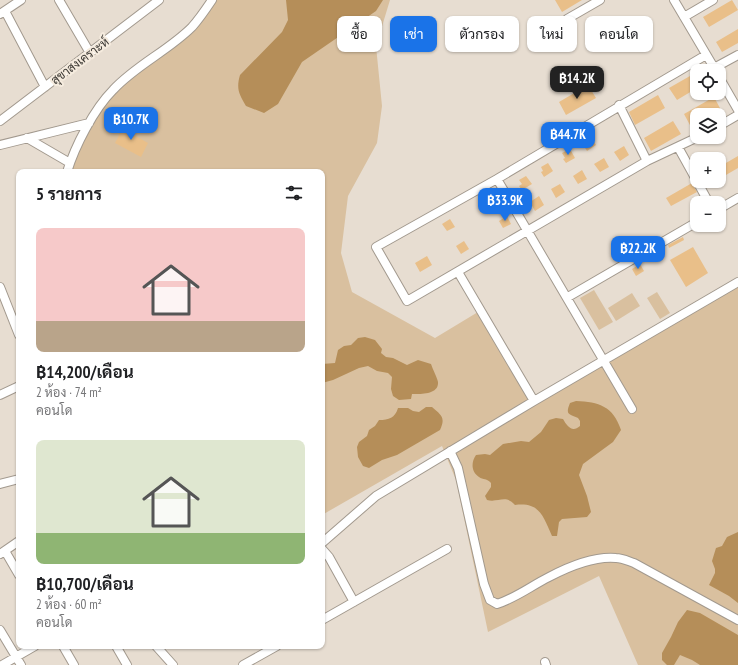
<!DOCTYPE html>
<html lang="th">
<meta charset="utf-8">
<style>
:root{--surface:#fff;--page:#f6f6f6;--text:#202124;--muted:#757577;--accent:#1a73e8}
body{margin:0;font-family:"PT Sans Narrow",Sarabun,sans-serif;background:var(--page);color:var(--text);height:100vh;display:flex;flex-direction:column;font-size:15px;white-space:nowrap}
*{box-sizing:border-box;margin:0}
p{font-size:13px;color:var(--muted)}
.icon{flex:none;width:22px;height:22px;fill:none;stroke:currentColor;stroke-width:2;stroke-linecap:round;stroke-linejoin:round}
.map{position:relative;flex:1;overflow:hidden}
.sheet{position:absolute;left:16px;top:169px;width:309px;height:480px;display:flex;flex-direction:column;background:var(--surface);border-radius:8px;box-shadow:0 1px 3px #0004}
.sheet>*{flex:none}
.guide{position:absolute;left:337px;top:16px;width:341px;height:36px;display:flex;gap:8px}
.fabs{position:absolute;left:690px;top:64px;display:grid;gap:8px}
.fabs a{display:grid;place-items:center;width:36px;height:36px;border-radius:8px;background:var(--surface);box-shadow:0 1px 3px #0004;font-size:20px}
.price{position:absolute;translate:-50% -34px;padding:0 9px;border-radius:8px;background:var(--accent);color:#fff;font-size:13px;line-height:26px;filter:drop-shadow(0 1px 2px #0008)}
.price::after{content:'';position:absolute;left:50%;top:24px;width:12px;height:9px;margin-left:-6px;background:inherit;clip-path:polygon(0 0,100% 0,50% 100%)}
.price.selected{background:#222;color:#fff}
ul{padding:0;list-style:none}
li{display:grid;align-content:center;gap:8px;height:212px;padding:0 20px}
li span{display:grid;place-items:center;height:124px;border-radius:8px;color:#555}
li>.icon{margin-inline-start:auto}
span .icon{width:72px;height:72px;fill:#fffc;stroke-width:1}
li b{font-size:17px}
h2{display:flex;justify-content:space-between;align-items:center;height:48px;padding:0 20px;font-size:17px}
.pill{padding:0 14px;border-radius:8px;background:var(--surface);box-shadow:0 1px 3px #0004;font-size:14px;line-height:36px}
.pill.selected{background:var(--accent);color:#fff}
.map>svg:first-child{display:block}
.green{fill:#d9c09f}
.water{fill:#b58e59}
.building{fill:#e9bf89}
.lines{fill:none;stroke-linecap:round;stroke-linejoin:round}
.minor-casing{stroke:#a2998e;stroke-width:10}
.minor{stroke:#fff;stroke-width:8}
.labels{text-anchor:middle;stroke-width:4;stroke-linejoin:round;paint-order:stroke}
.street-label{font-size:12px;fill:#3b3833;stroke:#f5ebde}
</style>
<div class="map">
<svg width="738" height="665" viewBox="0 0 738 665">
<rect width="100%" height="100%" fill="#e7ddd1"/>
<path class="green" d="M216 0H390L376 46 382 106 377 143 348 196 341 253 352 292 435 338 478 312 534 405 738 286V665H638L599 576 488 632 456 480 442 446 322 515V172H71C80 144 97 113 116 91L204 16Z
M594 290 613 322 599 330 580 298Z
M657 292 670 313 660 319 647 298Z
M632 293 640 306 616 321 608 308Z"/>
<path class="water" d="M286 0H383L376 11 302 62 278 104 264 113 246 106C239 94 236 89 240 75L282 32 288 20Z
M365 337 375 340 382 349 381 353 386 357 393 358 407 365 418 360 431 364C433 370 437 377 438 382 439 395 419 394 412 394L411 399 399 400 393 396 391 389 392 377 388 373 377 371 368 366 359 368 333 380 322 383V364L335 363 338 350 344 346 351 345 358 338Z
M576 401C599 402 613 406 621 430L613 442 583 464 579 475 587 496 591 512 587 517 562 519 559 522 557 536H552C543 516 540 502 515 505 506 494 498 503 487 500L485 496 491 487V483C487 478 483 480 479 477 471 472 471 462 476 455L485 454 490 455 503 444 521 441 529 442 541 432 549 420 556 418 563 419C567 426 572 433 580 426V421L578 418C569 414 565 415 570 403Z
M426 407H432C441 415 446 417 440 430L397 455 382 460 369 468 363 466 358 457 357 447 359 442 367 436 369 430 375 426 379 420C389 420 395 418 398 408H408L413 411 419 412Z
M738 532V603L729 596 709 585 715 573V569L712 561 716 548 722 546 727 537Z
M687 610 700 613 738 635V665H700L692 660 680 655 674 665H667L662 660V653L671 637 678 622Z"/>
<path class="building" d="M555 0H582L562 12Z
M732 0 738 10 709 27 703 17Z
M738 29V43L722 52 716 42Z
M697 72V88L677 100 669 88Z
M588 85 596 98 566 115 559 102Z
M658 95 665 108 635 125 629 112Z
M714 97 721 110 712 115H697V124L691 127 684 114Z
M673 121 681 134 651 151 644 138Z
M125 124 135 129 132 134 148 143 141 157 115 143Z
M591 137 596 145 587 151 584 146 587 145 584 141Z
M624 146 629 155 620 161 614 152Z
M570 149 575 158 566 163 563 159 565 158 562 153Z
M738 156V168L719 179V167Z
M604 158 609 167 600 172 594 164Z
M548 163 553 171 544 177 541 172 543 171 541 167Z
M582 170 587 179 578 184 573 176Z
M526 176 532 184 522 190 519 186 522 184 519 180Z
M692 183 697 192 671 206 666 198Z
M560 184 565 192 556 198 551 189Z
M494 195 499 203 491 207 486 200Z
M539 196 544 205 535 211 530 202Z
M507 216 511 224 503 228 499 221Z
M450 219 455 227 447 231 442 224Z
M683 237 684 240 669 248 668 245Z
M464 241 469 249 461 254 456 246Z
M693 247 708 273 686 287 670 260Z
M427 256 432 265 420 272 415 263Z
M640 264 644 271 636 276 632 269Z"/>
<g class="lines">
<g class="minor-casing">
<path id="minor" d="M59 0 90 53
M674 0 716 71
M5 11 45 87
M0 14 21 0
M684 17 713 0
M567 19 600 0
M714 68 738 55
M719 77 738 110
M619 105 647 161
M0 121 159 0
M719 126 738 115
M698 137 647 161 407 301 376 247 497 179 706 55
M27 138 70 163
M0 145 89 123
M678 147 709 203
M67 172C75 146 94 109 113 90 136 65 168 51 192 27 200 18 206 9 212 0
M497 179 632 409
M719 209 738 198
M458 272 534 401
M0 287 19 335
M568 297 697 222
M0 395 19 386
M450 451 458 468 484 584 490 600 497 604C516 598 531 586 549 577 568 567 594 556 616 558 622 558 628 561 634 563L738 620
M0 484 19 479
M322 543 376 496 534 401 738 282
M322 549 329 557 354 602
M5 551 19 575
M0 554 19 541
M322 620 447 549
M0 630 21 665
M63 646 74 665
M116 646 127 665
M156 646 173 665
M545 662 546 665
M2 665 35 646
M243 665 277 646"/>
</g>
<use href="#minor" class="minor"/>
</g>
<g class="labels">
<g class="street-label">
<text transform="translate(80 61) rotate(-37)" y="4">สุขาสงเคราะห์</text>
</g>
</g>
</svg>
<div class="fabs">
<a><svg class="icon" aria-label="locate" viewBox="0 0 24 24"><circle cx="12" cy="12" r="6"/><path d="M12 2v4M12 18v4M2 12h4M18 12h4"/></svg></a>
<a><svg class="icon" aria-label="layers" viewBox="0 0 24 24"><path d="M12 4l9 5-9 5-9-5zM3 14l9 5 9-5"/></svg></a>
<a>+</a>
<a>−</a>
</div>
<b class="price selected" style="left:577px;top:100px">฿14.2K</b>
<b class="price" style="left:131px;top:141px">฿10.7K</b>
<b class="price" style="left:568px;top:156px">฿44.7K</b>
<b class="price" style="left:505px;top:222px">฿33.9K</b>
<b class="price" style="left:638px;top:270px">฿22.2K</b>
<div class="guide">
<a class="pill">ซื้อ</a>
<a class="pill selected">เช่า</a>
<a class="pill">ตัวกรอง</a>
<a class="pill">ใหม่</a>
<a class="pill">คอนโด</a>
</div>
<section class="sheet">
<h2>5 รายการ<svg class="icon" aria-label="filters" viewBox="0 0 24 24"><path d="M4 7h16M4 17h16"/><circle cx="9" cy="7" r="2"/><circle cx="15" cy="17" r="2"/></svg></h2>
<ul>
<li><span style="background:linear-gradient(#f6c9c9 75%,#b9a48a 0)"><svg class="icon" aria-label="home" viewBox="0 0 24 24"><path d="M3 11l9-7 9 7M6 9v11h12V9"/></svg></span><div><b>฿14,200/เดือน</b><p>2 ห้อง · 74 m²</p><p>คอนโด</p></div></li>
<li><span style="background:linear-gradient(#dfe7d0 75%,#8fb573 0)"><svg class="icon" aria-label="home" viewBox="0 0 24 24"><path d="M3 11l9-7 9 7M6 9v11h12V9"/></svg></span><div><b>฿10,700/เดือน</b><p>2 ห้อง · 60 m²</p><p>คอนโด</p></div></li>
</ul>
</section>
</div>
